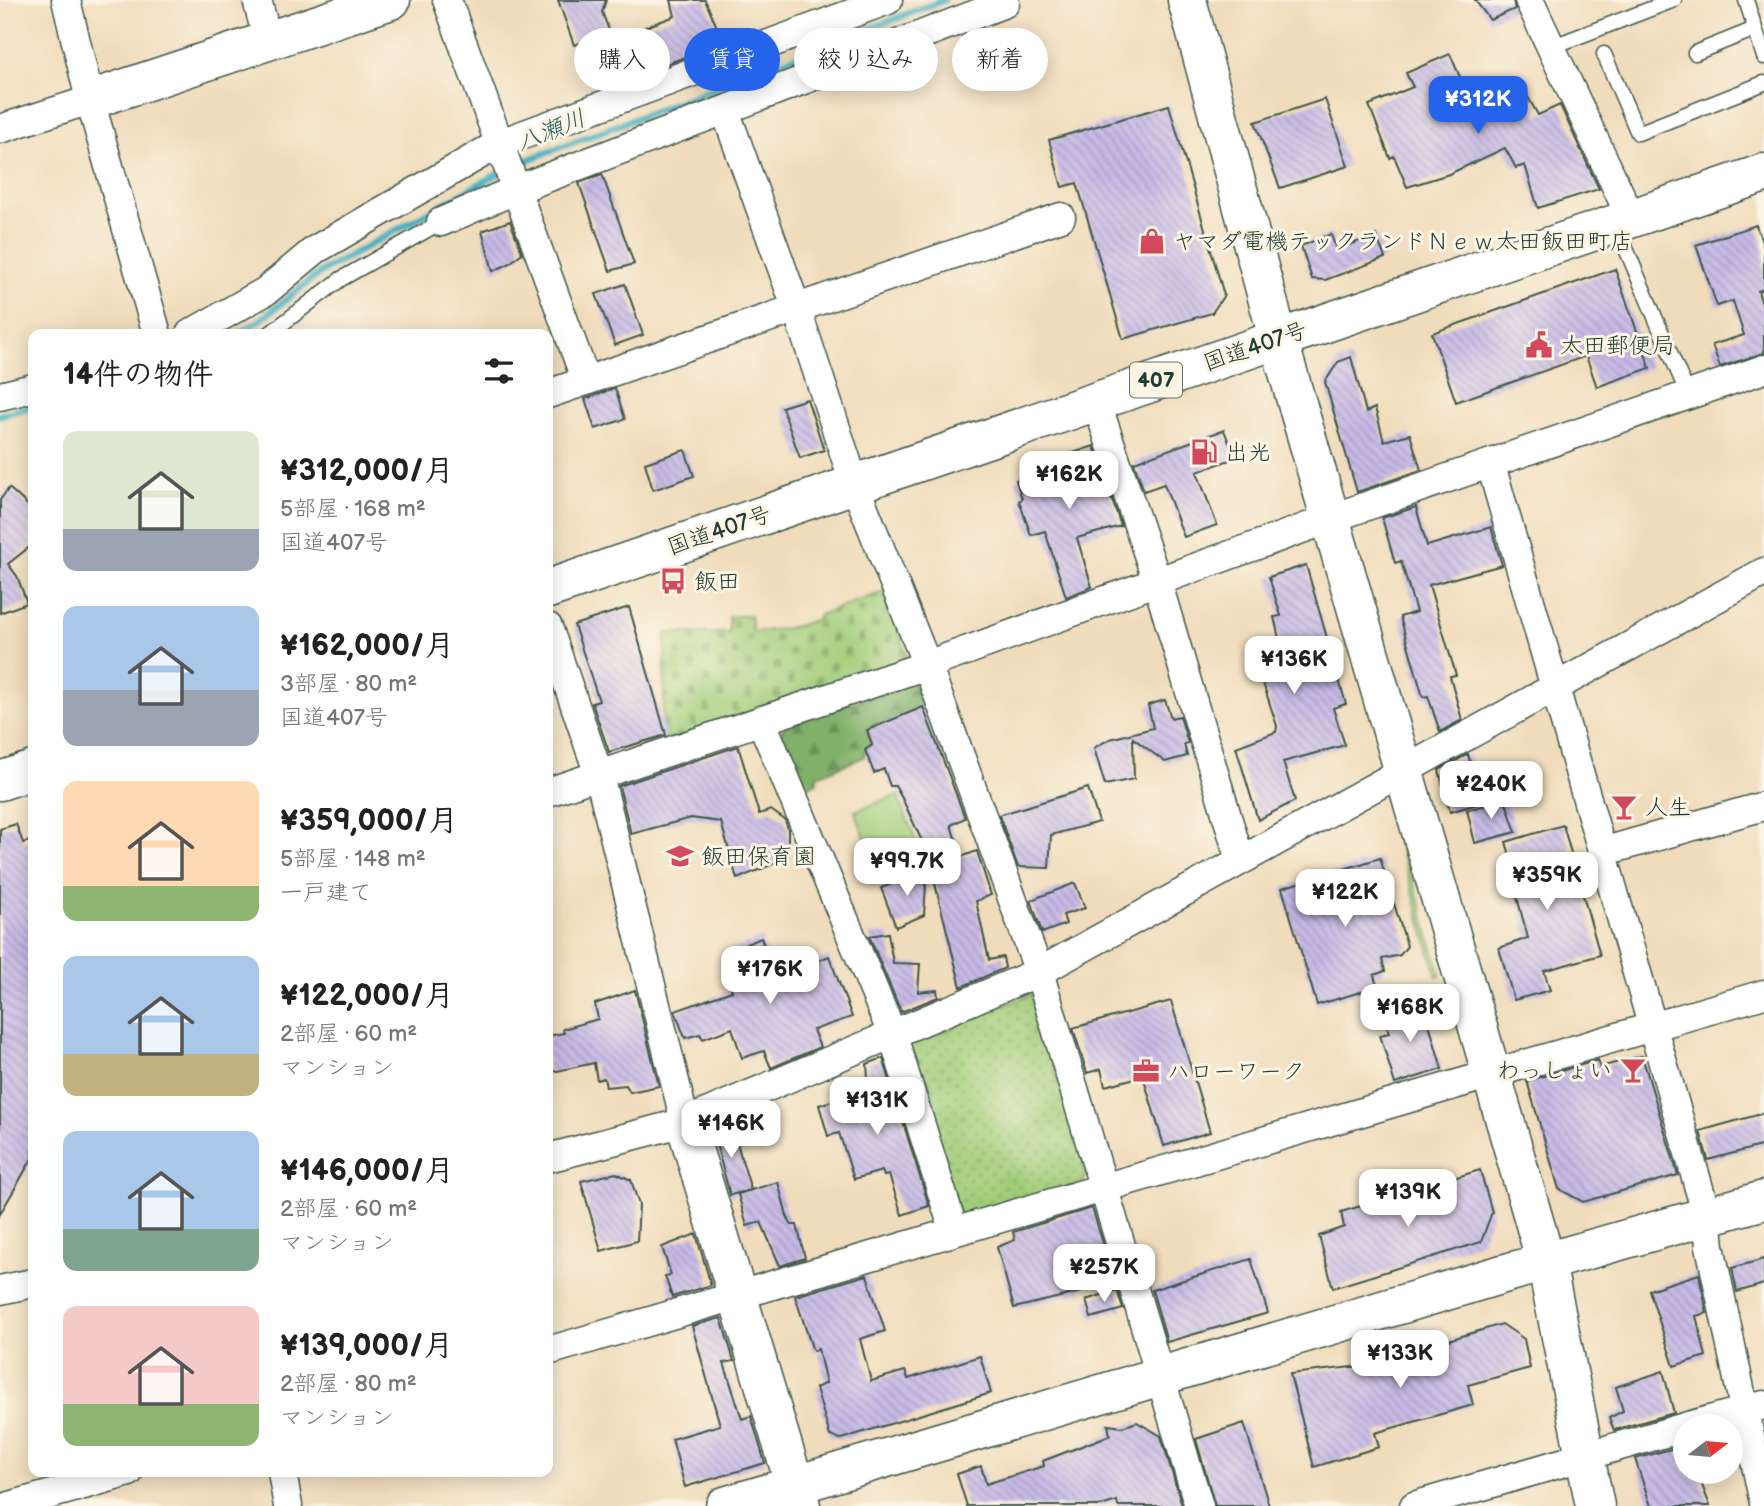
<!DOCTYPE html>
<html lang="ja">
<meta charset="utf-8">
<style>
:root{--surface:#fff;--page:#f2f2f2;--text:#222;--muted:#767676;--accent:#2563eb}
body{margin:0;font-family:"Balsamiq Sans","Klee One",sans-serif;background:var(--page);color:var(--text);height:100vh;display:flex;flex-direction:column;font-size:26px;white-space:nowrap}
*{box-sizing:border-box;margin:0}
p{font-size:23px;color:var(--muted)}
.icon{flex:none;width:38px;height:38px;fill:none;stroke:currentColor;stroke-width:2;stroke-linecap:round;stroke-linejoin:round}
.map{position:relative;flex:1;overflow:hidden}
.sheet{position:absolute;left:28px;top:329px;width:525px;height:1148px;display:flex;flex-direction:column;background:var(--surface);border-radius:14px;box-shadow:0 4px 18px #0003}
.sheet>*{flex:none}
.guide{position:absolute;left:574px;top:28px;width:665px;height:63px;display:flex;gap:14px}
.needle{width:46px;rotate:74deg}
.buttons{position:absolute;left:1673px;top:1414px;display:grid;gap:14px}
.buttons a{display:grid;place-items:center;width:70px;height:70px;border-radius:50%;background:var(--surface);box-shadow:0 4px 18px #0003;font-size:35px}
.price{position:absolute;translate:-50% -60px;padding:0 16px;border-radius:14px;background:#fff;color:#222;font-size:23px;line-height:46px;filter:drop-shadow(0 2px 4px #0008)}
.price::after{content:'';position:absolute;left:50%;top:42px;width:21px;height:16px;margin-left:-10px;background:inherit;clip-path:polygon(0 0,100% 0,50% 100%)}
.price.active{background:var(--accent);color:#fff}
ul{padding:0;list-style:none}
li{display:flex;align-items:center;gap:21px;height:175px;padding:0 35px}
li span{display:grid;place-items:center;flex:none;width:196px;height:140px;border-radius:14px;color:#555}
li>.icon{margin-inline-start:auto}
span .icon{width:84px;height:84px;fill:#fffc;stroke-width:1}
li b{font-size:30px}
h2{display:flex;justify-content:space-between;align-items:center;height:84px;padding:0 35px;font-size:30px}
.chip{padding:0 24px;border-radius:32px;background:var(--surface);box-shadow:0 4px 18px #0003;font-size:24px;line-height:63px}
.chip.active{background:var(--accent);color:#fff}
.map>svg:first-child{display:block}
.green{fill:#a1cd79;stroke:#608556;stroke-width:2}
.forest{fill:url(#forest-firs);stroke:#50764e;stroke-width:2}
.cemetery{fill:url(#cemetery-stones);stroke:#608556;stroke-width:2}
.park{fill:url(#park-dots);stroke:#608556;stroke-width:2}
.lines{fill:none;stroke-linecap:round;stroke-linejoin:round}
.stream{stroke:#43afc1;stroke-width:7}
.building{fill:url(#building-back-hatch)}
.lane-casing{stroke:#3e5548;stroke-width:17}
.street-casing{stroke:#3e5548;stroke-width:31}
.secondary-casing{stroke:#3e5548;stroke-width:41}
.highway-casing{stroke:#3e5548;stroke-width:41}
.lane{stroke:#fff;stroke-width:14}
.street{stroke:#fff;stroke-width:28}
.secondary{stroke:#fff;stroke-width:38}
.highway{stroke:#fff;stroke-width:38}
.labels{text-anchor:middle;stroke-width:6;stroke-linejoin:round;paint-order:stroke}
.shield{fill:#fcf5e5;stroke:#617469;stroke-width:2}
.shield-label{font-size:21px;font-weight:bold;fill:#1f3d34}
.poi-label{font-size:23px;fill:#1f3d34;stroke:#fcf5e5;text-anchor:start}
.street-label{font-size:23px;fill:#1f3d34;stroke:#fcf5e5}
.water-label{font-size:24px;font-style:italic;fill:#2a5f5e;stroke:#fcf5e5}
</style>
<div class="map">
<svg width="1764" height="1506" viewBox="0 0 1764 1506">
<defs>
<pattern id="forest-firs" width="22" height="20" patternUnits="userSpaceOnUse" patternTransform="scale(1.75)"><rect width="22" height="20" fill="#80b069"/><path d="M5 1l3.5 6h-7zM16 11l3.5 6h-7z" fill="#689057"/></pattern>
<pattern id="cemetery-stones" width="16" height="16" patternUnits="userSpaceOnUse" patternTransform="scale(1.75)"><rect width="16" height="16" fill="#a1cd79"/><path d="M2 7V4a2 2 0 0 1 4 0v3zM10 15v-3a2 2 0 0 1 4 0v3z" fill="#83a864"/></pattern>
<pattern id="park-dots" width="8" height="8" patternUnits="userSpaceOnUse" patternTransform="scale(1.75)"><rect width="8" height="8" fill="#a1cd79"/><path d="M2 2h.1M6 6h.1" fill="none" stroke="#83a864" stroke-width="1.8" stroke-linecap="round"/></pattern>
<pattern id="building-back-hatch" width="6" height="6" patternUnits="userSpaceOnUse" patternTransform="scale(1.75)"><rect width="6" height="6" fill="#c8bbe7"/><path d="M-1 5l2 2M0 0l6 6M5-1l2 2" fill="none" stroke="#a299bc"/></pattern>
</defs>
<rect width="100%" height="100%" fill="#fcf5e5"/>
<filter id="ink" filterUnits="userSpaceOnUse"><feTurbulence type="fractalNoise" baseFrequency=".0143" numOctaves="2"/><feDisplacementMap in="SourceGraphic" scale="14" xChannelSelector="R" yChannelSelector="G"/><feConvolveMatrix kernelMatrix="1 2 1 2 8 2 1 2 1" color-interpolation-filters="sRGB"/></filter>
<filter id="wash" filterUnits="userSpaceOnUse"><feTurbulence type="fractalNoise" baseFrequency=".00686" numOctaves="4" result="noise"/><feDisplacementMap in="SourceGraphic" scale="28" xChannelSelector="R" yChannelSelector="G"/><feGaussianBlur stdDeviation="1.57" result="paint"/><feColorMatrix in="noise" values="0 0 0 0 0 0 0 0 0 0 0 0 0 0 0 0 0 1.4 0 .05"/><feComposite in="paint" operator="in"/></filter>
<g filter="url(#wash)">
<rect width="100%" height="100%" fill="#f0dcbb"/>
<path class="green" d="M897 795 920 850 877 869 855 811Z
M1393 811 1441 976 1437 977 1390 813Z"/>
<path class="forest" d="M915 681 925 706 867 730 872 745 865 750 864 757 817 776V783L807 787 799 783 779 738 784 726Z"/>
<path class="cemetery" d="M883 592 907 654 902 663 668 741 663 724 666 633H729V617L750 615 753 632C776 630 798 628 819 618V615Z"/>
<path class="park" d="M1031 994 1086 1170 1084 1183 960 1218 905 1047Z"/>
<g class="lines">
<path class="stream" d="M514 165 944 0
M237 334 259 321 321 272 503 171
M0 415 33 406"/>
</g>
<g id="blocks">
<path class="building" d="M558 0H606L602 12 610 33 574 45Z
M671 0H705L724 43 636 75 628 41 637 30 675 16Z
M1475 0H1513L1515 9 1490 20Z
M1450 54 1479 121 1528 97 1538 115 1560 105 1599 189 1538 208 1525 165 1516 168 1505 148 1449 174 1407 187 1394 156 1390 158 1369 105 1413 87 1406 73Z
M1325 99 1348 166 1280 188 1255 122Z
M1169 105 1224 295 1212 313 1123 339 1077 183 1062 187 1049 140Z
M602 174 634 264 610 271 579 183Z
M510 221 522 253 509 264 493 271 482 231Z
M1756 225 1764 248V289L1758 291 1764 310V353L1720 367 1712 345 1744 335 1733 301 1717 306 1696 245Z
M1331 234 1336 250 1376 235 1385 258 1325 280 1312 279 1301 246Z
M1615 269 1650 368 1597 387 1586 356 1456 402 1432 333Z
M625 284 643 335 615 345 596 294Z
M1351 357 1366 412 1375 408 1384 441 1410 434 1421 470 1357 492 1325 382 1338 362Z
M615 388 625 419 595 429 585 399Z
M807 399 824 450 800 458 782 407Z
M1224 430 1235 458 1197 472 1217 525 1184 537 1164 484 1144 491 1134 462Z
M1094 446 1121 526 1077 538 1092 587 1066 597 1045 531 1031 535 1019 501 1022 499 1016 480 1057 464 1055 459Z
M685 450 694 476 653 490 645 463Z
M9 488 33 510V544L8 564 17 576 27 603 0 613V500Z
M1416 507 1427 546 1491 527 1502 565 1429 585 1456 675 1450 676 1462 720 1440 732 1428 696 1423 697 1400 617 1416 612 1401 561 1395 563 1382 518Z
M1306 565 1346 704 1333 708 1345 745 1283 762 1295 801 1258 820 1236 747 1276 732 1277 726 1262 680 1279 675 1274 655 1282 651 1274 617 1281 616 1269 577Z
M629 607 666 735 609 752 592 703 599 701 574 625Z
M1165 700 1171 718 1180 716 1188 743 1184 744 1187 756 1165 762 1133 738 1134 779 1105 785 1094 748 1110 739 1153 728 1148 705Z
M923 707 965 818 951 825 961 857 977 851 991 895 976 901 989 960 1003 957 1005 968 961 987 931 868 934 867 902 798 895 786H890L884 769 874 773 865 750 872 745 867 730Z
M738 746 759 814 771 810 785 820 788 829V858L737 879 721 822 691 818 631 834 619 786Z
M1468 754 1481 803 1450 812 1439 770Z
M1088 788 1099 822 1051 835 1049 868 1018 867 999 815Z
M1505 800 1516 832 1475 843 1467 810Z
M16 824 23 843 33 840V1157L0 1214V829Z
M1563 825 1600 955 1544 971 1550 990 1514 1000 1499 948 1528 938 1514 886 1519 885 1506 842Z
M1380 858 1407 946 1400 955 1382 959 1385 971 1374 975 1377 987 1317 1005 1282 888Z
M927 870 924 915 896 927 881 888Z
M1075 883 1085 908 1063 915 1066 924 1042 933 1031 900Z
M888 933 893 963 920 964 918 992 937 990 938 997 901 1012 869 936Z
M761 938 776 974 791 969 792 972 829 956 852 1017 813 1030 820 1047 771 1068 764 1051 742 1058 732 1028 703 1039 700 1034 685 1038 675 1011 732 991 722 954Z
M635 990 659 1086 630 1092 626 1085 606 1087 604 1078 597 1080 594 1063 548 1073V1036L564 1033 563 1029 598 1019 595 1004Z
M1171 1001 1210 1132 1164 1146 1143 1076 1105 1086 1101 1069 1087 1073 1073 1028Z
M1423 1003 1442 1069 1395 1084 1380 1035 1389 1033 1384 1015Z
M1642 1056 1678 1175 1583 1202 1559 1189 1527 1081 1598 1060 1600 1067Z
M883 1058 929 1206 902 1215 889 1175 884 1176 882 1171 854 1179 839 1133 828 1136 819 1105 867 1090 865 1078H868L867 1064Z
M1764 1113V1145L1708 1160 1700 1131Z
M731 1123 751 1190 730 1195 712 1129Z
M1480 1170 1492 1212 1481 1242 1333 1288 1319 1236 1344 1227 1341 1212Z
M616 1173 631 1180 639 1205 637 1241 601 1251 581 1181Z
M778 1182 787 1216 791 1225H797L805 1258 780 1266 761 1222 747 1226 738 1194Z
M1092 1208 1106 1253 1073 1261 1081 1292 1014 1308 997 1247 1015 1240 1013 1232Z
M696 1234 711 1285 672 1297 665 1276 671 1275 662 1247Z
M1251 1259 1268 1313 1167 1342 1152 1290Z
M1764 1259V1284L1737 1292 1732 1268Z
M1699 1274 1707 1313 1696 1316 1706 1356 1674 1366 1649 1290Z
M867 1275 885 1331 860 1339 871 1381 905 1371 908 1379 980 1356 991 1393 841 1439 830 1436 816 1388 826 1383 818 1349 813 1351 795 1296Z
M1117 1290 1123 1309 1091 1318 1086 1300Z
M721 1318 734 1361 724 1363 742 1419 751 1416 765 1463 685 1487 672 1439 720 1425 692 1326Z
M1502 1324 1524 1339 1530 1368 1468 1385 1473 1405 1375 1433 1379 1447 1314 1467 1290 1374 1361 1366Z
M1663 1371 1674 1413 1614 1430 1609 1418 1623 1411 1616 1387Z
M1137 1422 1161 1436 1182 1506H1118L1117 1501 1101 1506H967L957 1474 981 1466 986 1484 1044 1466 1043 1461 1110 1435 1108 1425 1122 1427Z
M1244 1423 1269 1506H1215L1196 1439Z
M1685 1445V1472H1697L1710 1506H1651L1635 1459Z"/>
</g>
</g>
<g filter="url(#ink)">
<use href="#blocks" fill-opacity="0" stroke="#3e5548" stroke-width="2"/>
<g class="lines">
<g class="lane-casing">
<path id="lane" d="M1746 0 1764 57
M1551 47 1674 0
M1695 53 1755 29
M1604 54 1638 133 1764 83
M1616 225 1688 395
M269 334 341 279 441 222"/>
</g>
<g class="street-casing">
<path id="street" d="M66 0 90 100 157 334
M257 0 268 41
M447 0 586 381
M1529 0 1631 218
M725 110 796 307 854 483 927 665 1039 972 1199 1506
M0 129 90 100
M441 222 515 190 1005 3
M190 334 266 291 315 250 498 144 888 0
M548 394 1061 217
M0 396 33 388
M1096 401 1157 581 1240 860
M1491 465 1707 1216 1710 1246 1764 1503
M548 627 599 775 685 1122
M761 720 893 1036 954 1231
M548 792 927 665 1332 518 1764 369
M1602 852 1764 806
M548 1158 685 1122 1039 972 1764 572
M0 1290 33 1283
M548 1351 1764 994
M1688 1426 1764 1405
M282 1472 288 1506
M10 1506 129 1472
M1414 1506 1685 1427"/>
</g>
<g class="secondary-casing">
<path id="secondary" d="M1187 0 1278 338 1546 1262 1595 1506
M90 100 391 0
M685 1122 801 1506
M725 1506 1503 1274 1764 1200"/>
</g>
<g class="highway-casing">
<path id="highway" d="M548 589 1764 173
M0 781 33 770"/>
</g>
<use href="#lane" class="lane"/>
<use href="#street" class="street"/>
<use href="#secondary" class="secondary"/>
<use href="#highway" class="highway"/>
</g>
</g>
<defs>
<g id="shop-bare" transform="scale(2.1)"><path d="M-5-2.5h2.3a2.7 3.5 0 0 1 5.4 0H5L5.5 6h-11ZM-1.5-2.5h3a1.5 2.3 0 0 0-3 0Z" fill="#d1495b" stroke="#fcf5e5" stroke-width="2.5" paint-order="stroke"/></g>
<g id="civic-bare" transform="scale(2.1)"><path d="M-.6-6.5H3V-4.5H.6V-3L4-1V1h2V6H-6V1h2V-1L-.6-3ZM-1.2 2.5V6h2.4V2.5Z" fill="#d1495b" stroke="#fcf5e5" stroke-width="2.5" paint-order="stroke"/></g>
<g id="fuel-bare" transform="scale(2.1)"><path d="M-5.5-6h7V0h2V4h1.3V-2.5L3-4.5l.8-.8L6-3V5H2.5V1h-1V6h-7ZM-4.2-4.7v3.2H.2V-4.7Z" fill="#d1495b" stroke="#fcf5e5" stroke-width="2.5" paint-order="stroke"/></g>
<g id="bus-bare" transform="scale(2.1)"><path d="M-5-6H5V4H4V6H2V4H-2V6H-4V4H-5ZM-3.5-4V0h7V-4ZM-3.5 1.2v1.5H-2V1.2ZM2 1.2v1.5H3.5V1.2Z" fill="#d1495b" stroke="#fcf5e5" stroke-width="2.5" paint-order="stroke"/></g>
<g id="bar-bare" transform="scale(2.1)"><path d="M-6-5H6L.8 .8V4.5H3.5V6h-7V4.5H-.8V.8Z" fill="#d1495b" stroke="#fcf5e5" stroke-width="2.5" paint-order="stroke"/></g>
<g id="school-bare" transform="scale(2.1)"><path d="M0-5L7-2L0 1L-7-2ZM-4 1L0 2.5L4 1V4Q0 6-4 4Z" fill="#d1495b" stroke="#fcf5e5" stroke-width="2.5" paint-order="stroke"/></g>
<g id="office-bare" transform="scale(2.1)"><path d="M-6-3h4V-5.5h4V-3h4V5H-6ZM-1-4.5V-3h2v-1.5ZM-6 0V1H6V0Z" fill="#d1495b" stroke="#fcf5e5" stroke-width="2.5" paint-order="stroke"/></g>
</defs>
<g fill-rule="evenodd">
<use href="#shop-bare" x="1152" y="241"/>
<use href="#civic-bare" x="1539" y="345"/>
<use href="#fuel-bare" x="1204" y="452"/>
<use href="#bus-bare" x="673" y="581"/>
<use href="#bar-bare" x="1624" y="807"/>
<use href="#school-bare" x="680" y="856"/>
<use href="#bar-bare" x="1633" y="1070"/>
<use href="#office-bare" x="1146" y="1071"/>
</g>
<g class="labels">
<rect class="shield" x="1130" y="362.5" width="52" height="35" rx="5"/>
<g class="shield-label">
<text x="1156" y="387">407</text>
</g>
<g class="poi-label">
<text x="1173" y="249">ヤマダ電機テックランドＮｅｗ太田飯田町店</text>
<text x="1560" y="353">太田郵便局</text>
<text x="1225" y="460">出光</text>
<text x="694" y="589">飯田</text>
<text x="1645" y="815">人生</text>
<text x="701" y="864">飯田保育園</text>
<text x="1612" y="1078" text-anchor="end">わっしょい</text>
<text x="1167" y="1079">ハローワーク</text>
</g>
<g class="street-label">
<text transform="translate(1255 346) rotate(-19)" y="8">国道407号</text>
<text transform="translate(719 530) rotate(-19)" y="8">国道407号</text>
</g>
<g class="water-label">
<text transform="translate(551 130) rotate(-22)" y="8">八瀬川</text>
</g>
</g>
</svg>
<div class="buttons">
<a><svg class="needle" viewBox="-14 -14 28 28"><path d="M0-13l5 13h-10z" fill="#e53935"/><path d="M0 13l5-13h-10z" fill="#767676"/></svg></a>
</div>
<b class="price active" style="left:1478px;top:136px">¥312K</b>
<b class="price" style="left:1069px;top:511px">¥162K</b>
<b class="price" style="left:1294px;top:696px">¥136K</b>
<b class="price" style="left:1491px;top:821px">¥240K</b>
<b class="price" style="left:907px;top:898px">¥99.7K</b>
<b class="price" style="left:1547px;top:912px">¥359K</b>
<b class="price" style="left:1345px;top:929px">¥122K</b>
<b class="price" style="left:770px;top:1006px">¥176K</b>
<b class="price" style="left:1410px;top:1044px">¥168K</b>
<b class="price" style="left:877px;top:1137px">¥131K</b>
<b class="price" style="left:731px;top:1160px">¥146K</b>
<b class="price" style="left:1408px;top:1229px">¥139K</b>
<b class="price" style="left:1104px;top:1304px">¥257K</b>
<b class="price" style="left:1400px;top:1390px">¥133K</b>
<div class="guide">
<a class="chip">購入</a>
<a class="chip active">賃貸</a>
<a class="chip">絞り込み</a>
<a class="chip">新着</a>
</div>
<section class="sheet">
<h2>14件の物件<svg class="icon" aria-label="filters" viewBox="0 0 24 24"><path d="M4 7h16M4 17h16"/><circle cx="9" cy="7" r="2"/><circle cx="15" cy="17" r="2"/></svg></h2>
<ul>
<li><span style="background:linear-gradient(#dfe7d0 70%,#9aa5b1 0)"><svg class="icon" aria-label="home" viewBox="0 0 24 24"><path d="M3 11l9-7 9 7M6 9v11h12V9"/></svg></span><div><b>¥312,000/月</b><p>5部屋 · 168 m²</p><p>国道407号</p></div></li>
<li><span style="background:linear-gradient(#a9c7e8 60%,#9aa5b1 0)"><svg class="icon" aria-label="home" viewBox="0 0 24 24"><path d="M3 11l9-7 9 7M6 9v11h12V9"/></svg></span><div><b>¥162,000/月</b><p>3部屋 · 80 m²</p><p>国道407号</p></div></li>
<li><span style="background:linear-gradient(#ffd9b3 75%,#8fb573 0)"><svg class="icon" aria-label="home" viewBox="0 0 24 24"><path d="M3 11l9-7 9 7M6 9v11h12V9"/></svg></span><div><b>¥359,000/月</b><p>5部屋 · 148 m²</p><p>一戸建て</p></div></li>
<li><span style="background:linear-gradient(#a9c7e8 70%,#c2b280 0)"><svg class="icon" aria-label="home" viewBox="0 0 24 24"><path d="M3 11l9-7 9 7M6 9v11h12V9"/></svg></span><div><b>¥122,000/月</b><p>2部屋 · 60 m²</p><p>マンション</p></div></li>
<li><span style="background:linear-gradient(#a9c7e8 70%,#7fa58c 0)"><svg class="icon" aria-label="home" viewBox="0 0 24 24"><path d="M3 11l9-7 9 7M6 9v11h12V9"/></svg></span><div><b>¥146,000/月</b><p>2部屋 · 60 m²</p><p>マンション</p></div></li>
<li><span style="background:linear-gradient(#f6c9c9 70%,#8fb573 0)"><svg class="icon" aria-label="home" viewBox="0 0 24 24"><path d="M3 11l9-7 9 7M6 9v11h12V9"/></svg></span><div><b>¥139,000/月</b><p>2部屋 · 80 m²</p><p>マンション</p></div></li>
</ul>
</section>
</div>
